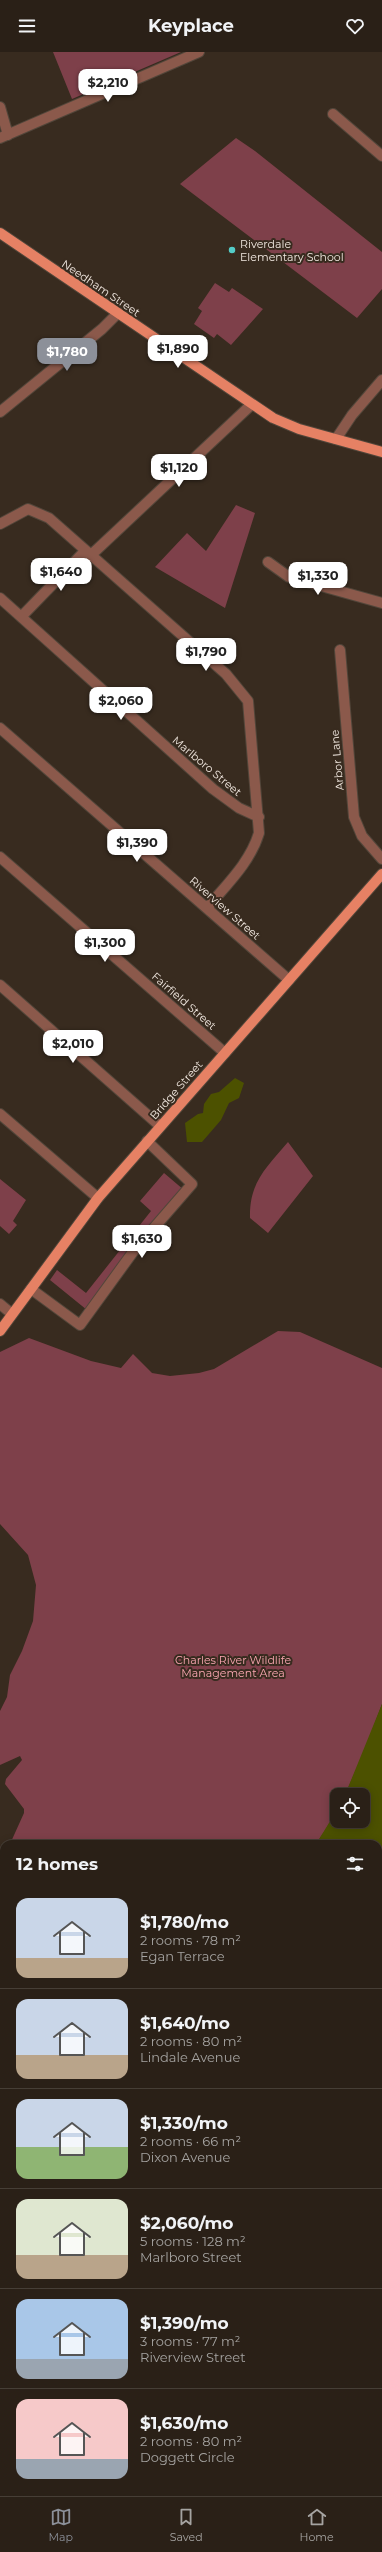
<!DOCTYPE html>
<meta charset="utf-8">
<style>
:root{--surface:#2a2017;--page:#362d24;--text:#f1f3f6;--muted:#a5a3a1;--line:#463e36;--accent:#8c9099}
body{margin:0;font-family:Montserrat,sans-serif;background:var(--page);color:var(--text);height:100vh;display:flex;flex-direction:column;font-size:15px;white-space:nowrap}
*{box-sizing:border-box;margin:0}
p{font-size:13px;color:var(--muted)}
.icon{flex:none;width:22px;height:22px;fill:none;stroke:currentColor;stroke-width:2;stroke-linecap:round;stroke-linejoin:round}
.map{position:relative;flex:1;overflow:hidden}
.details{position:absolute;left:0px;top:1788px;width:382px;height:656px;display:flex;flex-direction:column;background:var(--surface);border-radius:12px 12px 0 0;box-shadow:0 2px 10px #0003,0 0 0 1px var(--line)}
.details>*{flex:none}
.controls{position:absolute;left:330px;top:1736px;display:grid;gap:8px}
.controls a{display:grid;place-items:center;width:40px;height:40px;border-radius:8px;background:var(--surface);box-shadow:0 2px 10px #0003,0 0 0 1px var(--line);font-size:20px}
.price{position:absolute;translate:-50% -34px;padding:0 9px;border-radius:8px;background:#fff;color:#222;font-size:13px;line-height:26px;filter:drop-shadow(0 1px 2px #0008)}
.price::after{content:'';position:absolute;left:50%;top:24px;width:12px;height:9px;margin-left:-6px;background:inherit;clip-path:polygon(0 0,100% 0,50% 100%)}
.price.current{background:var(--accent);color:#fff}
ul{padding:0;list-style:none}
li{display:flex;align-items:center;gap:12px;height:100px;padding:0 16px}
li+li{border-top:1px solid var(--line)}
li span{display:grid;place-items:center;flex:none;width:112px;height:80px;border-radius:12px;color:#555}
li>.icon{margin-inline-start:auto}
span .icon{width:48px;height:48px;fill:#fffc;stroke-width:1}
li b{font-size:17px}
h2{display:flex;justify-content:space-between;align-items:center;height:48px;padding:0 16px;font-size:17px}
header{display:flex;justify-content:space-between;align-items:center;height:52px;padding:0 16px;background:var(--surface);font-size:18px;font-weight:700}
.tabs{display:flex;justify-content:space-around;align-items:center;height:56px;border-top:1px solid var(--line);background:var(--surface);font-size:11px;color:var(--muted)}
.tabs a{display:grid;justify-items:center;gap:2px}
.tabs .current{color:var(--accent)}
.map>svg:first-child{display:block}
.green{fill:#7e404a}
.water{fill:#4c5100}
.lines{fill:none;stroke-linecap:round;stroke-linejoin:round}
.minor-casing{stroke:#52463a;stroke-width:12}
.major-casing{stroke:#52463a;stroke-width:12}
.highway-casing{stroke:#52463a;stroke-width:14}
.minor{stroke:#8b594b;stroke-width:10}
.major{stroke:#e68164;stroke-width:10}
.highway{stroke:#fb997e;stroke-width:12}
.poi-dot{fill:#54cdc8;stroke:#382b1f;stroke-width:1.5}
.labels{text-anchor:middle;stroke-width:4;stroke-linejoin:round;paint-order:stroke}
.poi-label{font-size:11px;fill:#f2e9e1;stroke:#382b1f;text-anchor:start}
.street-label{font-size:11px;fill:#f2e9e1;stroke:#382b1f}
.park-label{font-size:11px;fill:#fba7b2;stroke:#382b1f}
</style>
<header><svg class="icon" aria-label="menu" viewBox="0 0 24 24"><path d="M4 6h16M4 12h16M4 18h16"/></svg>Keyplace<svg class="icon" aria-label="heart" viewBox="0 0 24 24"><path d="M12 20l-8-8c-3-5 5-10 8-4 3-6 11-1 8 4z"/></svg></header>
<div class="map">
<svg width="382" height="2444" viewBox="0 0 382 2444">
<rect width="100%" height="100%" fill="#382b1f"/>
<path class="green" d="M53 0H181L72 47Z
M236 86 255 99 382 200V237L357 266 180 132Z
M215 231 229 240 232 236 263 257 231 293 217 282 214 286 194 272 202 259 198 256Z
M236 453 255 461 225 556 155 515 187 481 206 499Z
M288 1090 313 1124 268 1181 250 1166C249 1130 267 1115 288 1090Z
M164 1121 184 1138 87 1258 50 1228 57 1218 86 1241 151 1159 140 1149Z
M0 1127 26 1148 13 1169 17 1173 9 1182 0 1174Z
M278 1279 300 1280 382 1316V1652L365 1697 345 1743H337C337 1762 327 1776 316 1792H10L24 1761V1757L5 1732 6 1727 22 1708 20 1704 0 1713V1659L7 1645 10 1623 22 1599 33 1569 36 1533 28 1503 0 1472V1300L29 1286 91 1309 121 1316 133 1302 152 1321 170 1324 199 1321 214 1317Z
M0 1836H4V1895L0 1894Z
M382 1865V2396L378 2400V1871Z
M0 1902 4 1904V1982L0 1979Z
M0 1988 4 1991V2104L0 2108Z
M4 2328V2440H343L339 2444H0V2336Z"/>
<path class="water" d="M235 1026 244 1031 239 1046 229 1051 221 1068 202 1090H187L185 1071 198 1062 203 1061 204 1052 211 1042 219 1040Z
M382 1652V1865L378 1871V1792H316L337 1758V1769H363V1743H345Z
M4 2104V2328L0 2336V2108Z"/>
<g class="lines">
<g class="minor-casing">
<path id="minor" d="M0 55 8 83
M333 62 382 104
M0 86 199 0
M0 360 102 277 117 262
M336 387 352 363 382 328
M0 472 28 457 49 466 226 622 248 649 259 781C250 811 226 833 207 856
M90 504 251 353
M268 510 289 525 382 551
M0 546 213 737 239 756 259 765
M21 565 85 499
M340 598 354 765 362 784 382 807
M0 676 289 928
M0 805 225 1001
M0 933 160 1074
M0 1062 98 1146
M31 1237 80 1273 133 1200 192 1132 147 1089
M0 1252 12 1262"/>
</g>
<g class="major-casing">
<path id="major" d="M0 181 273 366 299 377 382 400
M0 1279 98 1146 382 822"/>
</g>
<g class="highway-casing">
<path id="highway" d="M378 2422 382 2418
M359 2444 362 2440"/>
</g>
<use href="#minor" class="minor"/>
<use href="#major" class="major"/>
<use href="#highway" class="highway"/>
</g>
<circle class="poi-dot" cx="232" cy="198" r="4"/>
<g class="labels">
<g class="poi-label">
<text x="240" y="196">Riverdale<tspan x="240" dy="13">Elementary School</tspan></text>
</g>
<g class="street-label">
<text transform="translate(101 236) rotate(34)" y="4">Needham Street</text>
<text transform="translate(337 708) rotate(-95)" y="4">Arbor Lane</text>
<text transform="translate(207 714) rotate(40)" y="4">Marlboro Street</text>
<text transform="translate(225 856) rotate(41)" y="4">Riverview Street</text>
<text transform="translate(184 949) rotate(41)" y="4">Fairfield Street</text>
<text transform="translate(176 1038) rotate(-49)" y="4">Bridge Street</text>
</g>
<g class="park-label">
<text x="233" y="1612">Charles River Wildlife<tspan x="233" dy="13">Management Area</tspan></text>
</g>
</g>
</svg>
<div class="controls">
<a><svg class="icon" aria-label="locate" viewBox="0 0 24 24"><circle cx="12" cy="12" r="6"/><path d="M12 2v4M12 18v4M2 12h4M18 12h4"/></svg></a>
</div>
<b class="price" style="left:108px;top:51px">$2,210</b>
<b class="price" style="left:178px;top:317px">$1,890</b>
<b class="price current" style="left:67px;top:320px">$1,780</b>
<b class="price" style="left:179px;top:436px">$1,120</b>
<b class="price" style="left:61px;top:540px">$1,640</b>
<b class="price" style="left:318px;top:544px">$1,330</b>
<b class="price" style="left:206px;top:620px">$1,790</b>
<b class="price" style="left:121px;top:669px">$2,060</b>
<b class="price" style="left:137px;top:811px">$1,390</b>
<b class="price" style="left:105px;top:911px">$1,300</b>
<b class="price" style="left:73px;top:1012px">$2,010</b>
<b class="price" style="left:142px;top:1207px">$1,630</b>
<section class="details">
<h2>12 homes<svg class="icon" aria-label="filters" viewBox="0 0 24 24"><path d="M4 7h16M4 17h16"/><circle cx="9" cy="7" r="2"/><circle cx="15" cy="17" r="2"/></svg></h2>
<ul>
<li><span style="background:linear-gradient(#c9d6e8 75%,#b9a48a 0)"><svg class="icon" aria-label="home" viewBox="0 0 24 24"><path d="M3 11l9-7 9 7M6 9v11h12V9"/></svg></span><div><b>$1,780/mo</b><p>2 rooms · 78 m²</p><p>Egan Terrace</p></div></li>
<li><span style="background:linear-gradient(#c9d6e8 70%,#b9a48a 0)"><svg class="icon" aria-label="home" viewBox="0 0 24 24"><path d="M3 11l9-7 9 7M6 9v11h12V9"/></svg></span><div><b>$1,640/mo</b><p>2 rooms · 80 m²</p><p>Lindale Avenue</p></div></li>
<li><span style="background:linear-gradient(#c9d6e8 60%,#8fb573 0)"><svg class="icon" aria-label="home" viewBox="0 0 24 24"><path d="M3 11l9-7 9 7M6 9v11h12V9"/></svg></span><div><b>$1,330/mo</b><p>2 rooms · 66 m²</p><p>Dixon Avenue</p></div></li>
<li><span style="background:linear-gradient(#dfe7d0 70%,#b9a48a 0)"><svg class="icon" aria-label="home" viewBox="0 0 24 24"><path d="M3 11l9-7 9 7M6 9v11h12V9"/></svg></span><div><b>$2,060/mo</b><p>5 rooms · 128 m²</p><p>Marlboro Street</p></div></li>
<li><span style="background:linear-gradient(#a9c7e8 75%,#9aa5b1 0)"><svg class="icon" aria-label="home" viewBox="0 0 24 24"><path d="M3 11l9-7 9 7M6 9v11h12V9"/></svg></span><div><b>$1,390/mo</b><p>3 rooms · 77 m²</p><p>Riverview Street</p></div></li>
<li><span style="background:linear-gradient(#f6c9c9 75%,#9aa5b1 0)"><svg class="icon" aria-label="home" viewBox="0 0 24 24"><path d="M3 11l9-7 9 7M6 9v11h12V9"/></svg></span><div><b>$1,630/mo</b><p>2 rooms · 80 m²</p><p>Doggett Circle</p></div></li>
</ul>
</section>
</div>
<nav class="tabs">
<a class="current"><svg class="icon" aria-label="map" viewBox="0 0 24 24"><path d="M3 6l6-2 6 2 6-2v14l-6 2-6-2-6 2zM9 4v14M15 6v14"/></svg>Map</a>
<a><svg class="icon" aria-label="saved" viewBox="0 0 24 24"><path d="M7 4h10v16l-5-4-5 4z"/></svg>Saved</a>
<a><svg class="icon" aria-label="home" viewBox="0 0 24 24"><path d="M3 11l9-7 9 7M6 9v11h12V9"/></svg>Home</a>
</nav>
